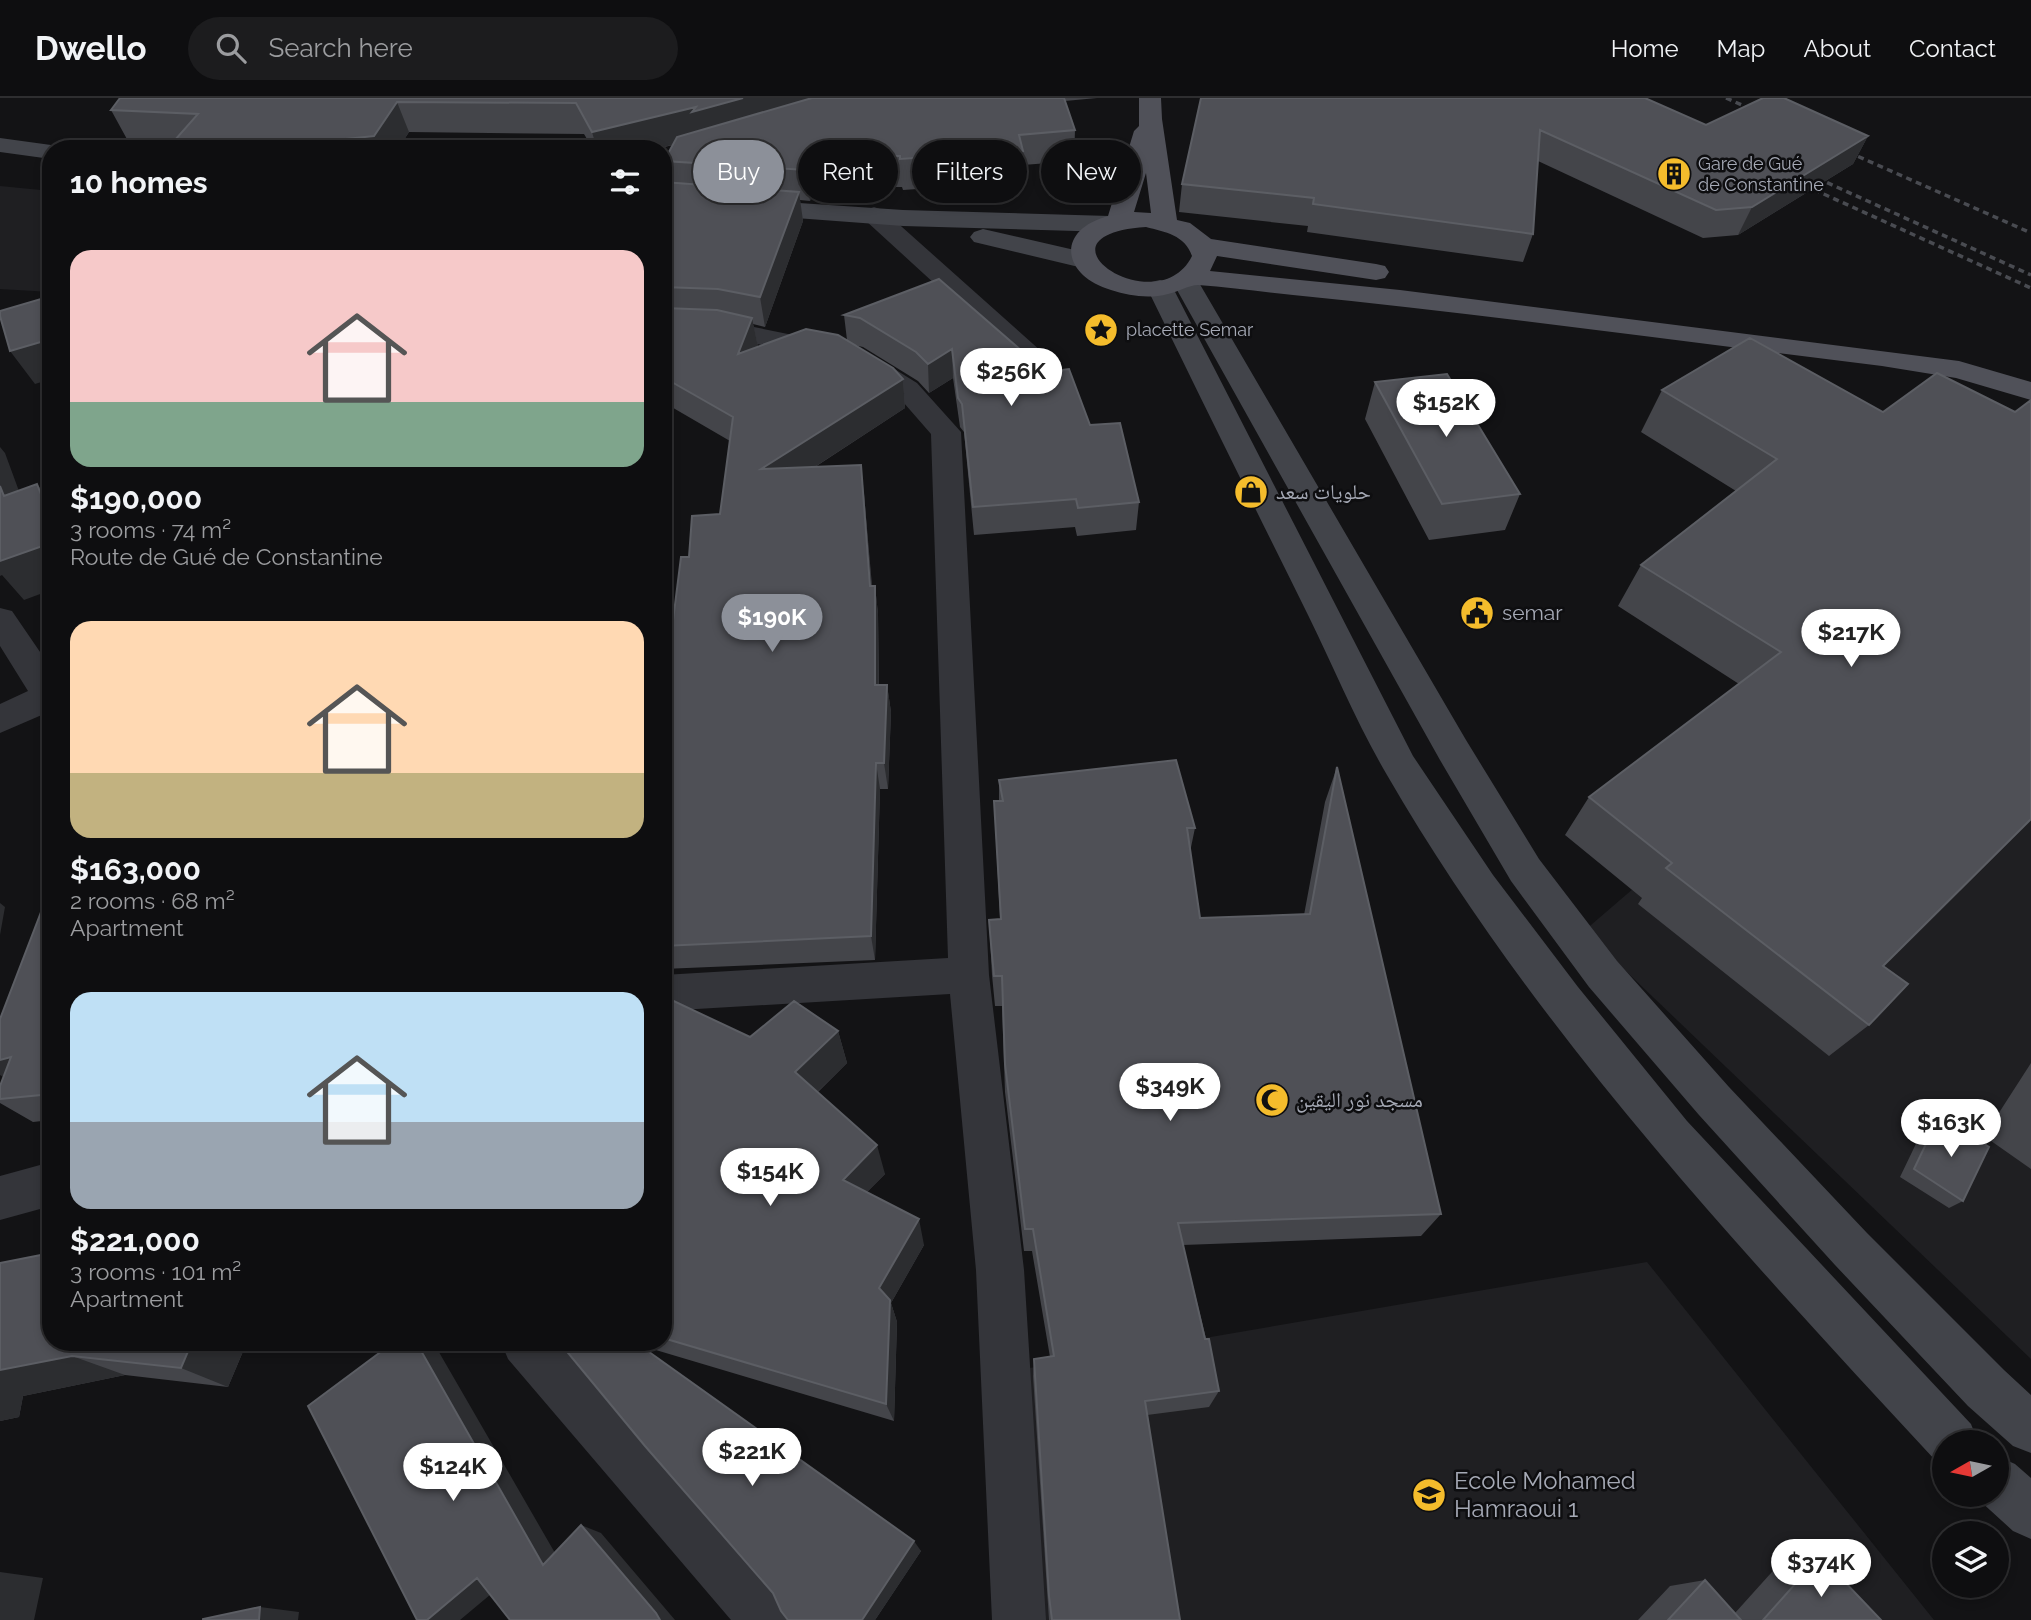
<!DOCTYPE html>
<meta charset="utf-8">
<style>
:root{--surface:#0e0e10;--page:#1c1c1e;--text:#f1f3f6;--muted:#9b9c9f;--line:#2e2e30;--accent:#8c9099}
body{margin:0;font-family:Raleway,"Noto Naskh Arabic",sans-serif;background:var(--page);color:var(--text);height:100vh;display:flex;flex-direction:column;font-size:26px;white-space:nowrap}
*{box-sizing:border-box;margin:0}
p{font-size:23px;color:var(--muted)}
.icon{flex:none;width:38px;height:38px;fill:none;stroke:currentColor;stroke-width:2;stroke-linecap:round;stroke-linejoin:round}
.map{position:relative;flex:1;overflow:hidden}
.details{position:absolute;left:42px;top:42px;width:630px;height:1211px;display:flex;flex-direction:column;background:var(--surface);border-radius:28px;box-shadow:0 4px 10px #0003,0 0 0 2px var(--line)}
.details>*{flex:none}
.hud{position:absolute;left:693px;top:42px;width:665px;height:63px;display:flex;gap:14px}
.needle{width:46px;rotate:261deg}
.fabs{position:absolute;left:1932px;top:1332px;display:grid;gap:14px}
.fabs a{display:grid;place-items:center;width:77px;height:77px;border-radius:50%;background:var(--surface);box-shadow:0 4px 10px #0003,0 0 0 2px var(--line);font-size:35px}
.price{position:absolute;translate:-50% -60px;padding:0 16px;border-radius:24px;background:#fff;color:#222;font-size:23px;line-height:46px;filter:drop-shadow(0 2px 4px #0008)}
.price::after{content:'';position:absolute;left:50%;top:42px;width:21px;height:16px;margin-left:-10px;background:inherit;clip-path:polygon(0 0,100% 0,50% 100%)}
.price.active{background:var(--accent);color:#fff}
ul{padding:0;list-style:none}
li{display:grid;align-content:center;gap:14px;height:371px;padding:0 28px}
li span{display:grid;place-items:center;height:217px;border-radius:21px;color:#555}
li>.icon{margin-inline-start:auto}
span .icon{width:126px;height:126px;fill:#fffc;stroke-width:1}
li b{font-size:30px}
h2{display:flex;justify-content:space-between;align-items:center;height:84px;padding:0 28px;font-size:30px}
.chip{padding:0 24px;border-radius:32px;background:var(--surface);box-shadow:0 4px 10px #0003,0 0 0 2px var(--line);font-size:24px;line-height:63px}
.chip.active{background:var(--accent);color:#fff}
header{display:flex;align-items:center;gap:42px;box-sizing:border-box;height:98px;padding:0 35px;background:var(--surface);border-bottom:2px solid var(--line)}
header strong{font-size:33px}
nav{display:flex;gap:38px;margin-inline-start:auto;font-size:24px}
.search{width:490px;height:63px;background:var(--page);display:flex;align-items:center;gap:18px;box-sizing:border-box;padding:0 24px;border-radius:38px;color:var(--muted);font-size:26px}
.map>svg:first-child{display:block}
.built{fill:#1f1f22}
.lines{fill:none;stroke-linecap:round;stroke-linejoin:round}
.street{fill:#34353a;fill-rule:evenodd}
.secondary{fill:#42444a;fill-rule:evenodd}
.primary{fill:#505159;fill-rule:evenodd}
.rail{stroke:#494b51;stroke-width:3.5;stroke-dasharray:6 4.5;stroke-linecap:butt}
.wall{fill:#44454a}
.shaded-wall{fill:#2c2d30}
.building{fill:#4f5056;stroke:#5c5e64;stroke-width:2}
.labels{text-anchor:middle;stroke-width:5;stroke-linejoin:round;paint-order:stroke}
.far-poi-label{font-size:18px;fill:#a5a9b5;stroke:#0e0e10;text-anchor:start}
.poi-label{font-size:21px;fill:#a5a9b5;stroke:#0e0e10;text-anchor:start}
.near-poi-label{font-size:24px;fill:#a5a9b5;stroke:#0e0e10;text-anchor:start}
</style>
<header>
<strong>Dwello</strong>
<div class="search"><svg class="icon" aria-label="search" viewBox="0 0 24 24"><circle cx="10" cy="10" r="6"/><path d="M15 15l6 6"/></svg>Search here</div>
<nav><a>Home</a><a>Map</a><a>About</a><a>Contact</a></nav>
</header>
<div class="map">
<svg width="2031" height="1522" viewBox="0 0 2031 1522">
<rect width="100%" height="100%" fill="#131315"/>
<path class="built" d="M0 88 51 93V194L0 191Z
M2031 449V1261L1584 833Z
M1647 1164 1934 1522H1029L1018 1272Z"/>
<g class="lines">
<path class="street" d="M874 109 883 112 1061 271 1065 277 1061 283 1051 286 1041 283 865 122 861 117 865 112Z
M663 221 724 223 862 251 917 285 961 334 989 877 1024 1172 1046 1522H992L976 1172 950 896 663 913V877L948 860 931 336 897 297 843 264 724 239 663 237Z
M0 510 12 513 51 570V613L0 635V606L28 593 0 548Z
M51 1064V1108L0 1122V1078Z
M501 1244H558L786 1503 794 1522H731L508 1261Z"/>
<path class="secondary" d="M0 40 51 47 61 51H51V61L0 54Z
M663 96 903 112 1110 118 1119 121 1123 126 1119 131 1110 134 903 128 663 110Z
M983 131 1092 156 1096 162 1092 168 1083 170 974 144 970 139 974 134Z
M1185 175 1194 177 1198 183 1466 642 1539 761 1617 863 1729 989 1867 1135 2004 1272 2031 1297V1355L2013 1348 1968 1308 1835 1167 1699 1017 1589 889 1511 783 1440 662 1172 183 1176 177Z
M1160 182 1169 184 1173 190 1413 658 1493 777 1578 889 1687 1023 1971 1326 1978 1344H1944V1366L1935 1362C1737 1148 1534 931 1387 677 1357 626 1334 570 1308 517 1254 408 1200 299 1147 190L1151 184Z
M1997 1358 2015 1366 2031 1380V1441L2013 1433 1979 1402 1976 1396H1997Z"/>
<path class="primary" d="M1139 0H1161L1162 21 1177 122 1190 125 1211 141 1376 166 1385 168 1389 174 1385 180 1376 182 1217 158 1210 173 1400 192 1959 263 2031 284V302L1956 280 1882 268C1686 244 1490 217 1293 197 1262 194 1230 189 1198 187 1189 187 1178 194 1168 196 1149 201 1130 198 1111 192 1063 178 1054 133 1108 118L1134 33 1139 28ZM1146 75 1151 115 1134 114ZM1146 129C1165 134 1185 137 1192 158 1158 227 1023 137 1146 129Z"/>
<path class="rail" d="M1726 0 1762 16
M1839 50 2031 135
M1808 76 2031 177
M1795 83 2031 190"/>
</g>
<path class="wall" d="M120 0H1097L1065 3 1075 32 1074 63 1023 67V84L903 92 902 89H815L810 103 800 102 803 123 765 229 753 226 758 249 847 242 844 217 939 181 1090 327 1139 404 1136 432 1077 438 1075 429 974 437 964 334 960 329 953 280 929 295 918 283 863 249 854 247 903 281 905 310 815 369 864 396 872 488H875L878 516 879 587H887L891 614 888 691H880L875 862 663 871V586H665L689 459 720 416 730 343 663 304V84L669 85 664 63 673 47 656 51H593L584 36 409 34 398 51H167L172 45 128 43 111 12Z
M1645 0 1706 27 1868 38 1853 66 1738 137 1703 140 1538 63 1533 136 1523 164 1307 134 1308 128 1179 114 1182 86Z
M1375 284 1520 396 1505 432 1429 442 1365 321Z
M1662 292 1883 314H2015L1869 927 1829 958 1638 806 1642 800 1565 737 1589 699 1739 586 1618 508 1641 467 1736 393 1641 334Z
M1337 669 1441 1116 1421 1138 1183 1147 1219 1293 1209 1309 1147 1317 1180 1522H1049L1033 1278 1034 1261 1050 1259 1032 1153H1024L1005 994 1002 908H995L992 877 989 822 1000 821 994 703H999V682L1195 730 1190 754 1200 820 1304 817 1325 704Z
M51 788V1022L33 1024 0 1005V1001Z
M663 898 750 939 838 933 847 965 818 994 885 1076 867 1094 924 1147 891 1205 897 1224 894 1323 639 1247 921 1453 875 1522H788L773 1495 559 1244H663Z
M2031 965V1071L1984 1038Z
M1939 1019 1963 1103 1949 1110 1900 1079 1925 1027Z
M0 1165 247 1244 228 1289 125 1277 23 1298 19 1319 0 1323Z
M1820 1458 1881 1522H1638L1670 1488 1705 1482 1735 1515 1780 1465Z"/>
<path class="shaded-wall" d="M743 0H819L698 40 656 51H597L592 34 696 9Z
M397 4 409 34 398 51 251 50Z
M1868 38 1853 66 1738 137 1752 109Z
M811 58 815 89 810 103 806 72Z
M799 94 803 123 765 229 760 199Z
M752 220 758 249 738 256Z
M51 241V281L35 286 10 253Z
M952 251 953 280 929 295 928 266Z
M903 281 905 310 767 400 761 371Z
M0 349 5 355 34 434 4 398 0 388Z
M861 367 864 396 874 517 870 488Z
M37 386 51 403V422Z
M51 445V492L24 502 2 477 0 478V457Z
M875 488 878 516 879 614 875 587Z
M887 587 891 614 888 691 884 665Z
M876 665 880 691 875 862 871 838Z
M0 805 5 809 0 837Z
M838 933 847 965 806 1005 795 974Z
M11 959 20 989 0 977V962Z
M877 1047 885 1076 852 1109 843 1082Z
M919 1121 924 1147 891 1205 897 1224 894 1323 886 1306 879 1190Z
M192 1244H247L228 1289 181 1270Z
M416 1244H429L436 1249 566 1474 543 1467Z
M72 1258 125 1277 23 1298 19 1319 0 1323V1272Z
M581 1427 601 1435 675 1522H660Z
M914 1443 921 1453 875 1522H862Z
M0 1474 43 1480 34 1522H0Z
M477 1480 503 1486 460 1522H427Z
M260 1509 299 1514 298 1522H259Z"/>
<path class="building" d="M120 0H743L692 14 696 9 592 34 576 5 397 4 374 38 251 51H167L198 16 111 12Z
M812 0H1064L1075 32 1019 37 1023 53 900 61V58H811L806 72 664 63 677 39Z
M1201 0H1645L1706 27 1763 0H1784L1868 38 1752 109 1716 112 1540 32 1533 136 1313 106 1314 100 1182 86Z
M663 84 799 94 760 199 718 191 663 189Z
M939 181 1046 274 1069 271 1090 327 1120 325 1139 404 1078 410 1076 401 973 409 962 306 958 300 952 251 928 266 916 254 860 220 844 217Z
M51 198V241L10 253 0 218V213Z
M663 210 717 212 752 220 738 256 806 231 838 237 893 270 903 281 761 371 861 367 870 488H875V587H887L884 665H876L871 838 663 848V586H665L681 459H689L692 418 720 416 733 319 663 279Z
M1750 240 1883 314 1937 275 2015 314 2031 302V721L1883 868 1908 886 1869 927 1666 770 1672 765 1589 699 1781 554 1641 467 1777 361 1662 292Z
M1447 276 1520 396 1442 406 1375 284Z
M37 386 51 422V445L0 463V388L4 398Z
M1176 662 1195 730H1187L1200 820 1310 816 1337 669 1441 1116 1178 1125 1205 1241H1209L1219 1293 1145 1303 1180 1522H1052L1049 1498 1034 1261 1054 1258 1033 1131H1025L1005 966 1002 878H994L991 846 989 822 1001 821 994 703H1003L999 682Z
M51 788V996L0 1001V988L11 959 0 962V921Z
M663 898 750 939 794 903 838 933 795 974 877 1047 843 1082 919 1121 879 1190 890 1202 886 1306 663 1240Z
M1939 1019 1989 1049 1963 1103 1914 1071Z
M51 1155V1244H192L181 1270 72 1258 0 1272V1165Z
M394 1244H416L543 1467 581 1427 656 1515 660 1522H510L477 1480 427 1522H417L308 1308Z
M559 1244H635L914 1443 862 1522H788L781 1513 773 1495 645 1348Z
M1820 1458 1881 1522H1763Z
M1705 1482 1741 1522H1668Z
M260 1509 259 1522H203V1521Z"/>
<defs>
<g id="building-disc" transform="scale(1.75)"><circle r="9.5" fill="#f4bc2c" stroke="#0e0e10"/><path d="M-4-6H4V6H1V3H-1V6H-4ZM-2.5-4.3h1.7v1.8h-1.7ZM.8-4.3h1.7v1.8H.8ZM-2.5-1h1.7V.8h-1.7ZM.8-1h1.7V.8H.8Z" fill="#111"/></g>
<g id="sight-disc" transform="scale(1.75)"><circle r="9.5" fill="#f4bc2c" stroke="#0e0e10"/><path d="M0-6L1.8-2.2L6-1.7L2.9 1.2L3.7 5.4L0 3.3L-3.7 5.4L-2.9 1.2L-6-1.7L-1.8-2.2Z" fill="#111"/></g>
<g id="shop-disc" transform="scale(1.75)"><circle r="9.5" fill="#f4bc2c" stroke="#0e0e10"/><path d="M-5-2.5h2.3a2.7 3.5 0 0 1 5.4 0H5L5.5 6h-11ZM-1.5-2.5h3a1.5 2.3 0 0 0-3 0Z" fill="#111"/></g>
<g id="civic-disc" transform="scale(1.75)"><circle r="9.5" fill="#f4bc2c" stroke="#0e0e10"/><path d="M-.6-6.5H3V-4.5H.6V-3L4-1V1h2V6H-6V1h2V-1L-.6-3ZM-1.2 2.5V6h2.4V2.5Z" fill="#111"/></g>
<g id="mosque-disc" transform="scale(1.75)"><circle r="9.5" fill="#f4bc2c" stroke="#0e0e10"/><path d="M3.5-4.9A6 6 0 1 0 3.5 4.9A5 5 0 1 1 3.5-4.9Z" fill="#111"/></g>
<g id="school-disc" transform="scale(1.75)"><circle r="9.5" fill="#f4bc2c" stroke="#0e0e10"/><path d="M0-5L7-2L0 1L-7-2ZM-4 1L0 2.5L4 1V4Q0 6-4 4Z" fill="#111"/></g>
</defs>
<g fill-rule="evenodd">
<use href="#building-disc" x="1674" y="76"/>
<use href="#sight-disc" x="1101" y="232"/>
<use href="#shop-disc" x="1251" y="394"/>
<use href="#civic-disc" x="1477" y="515"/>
<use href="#mosque-disc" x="1272" y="1002"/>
<use href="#school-disc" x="1429" y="1397"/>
</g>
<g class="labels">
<g class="far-poi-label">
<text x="1698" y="72">Gare de Gué<tspan x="1698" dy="21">de Constantine</tspan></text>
<text x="1126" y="238">placette Semar</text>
</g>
<g class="poi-label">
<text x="1276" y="401">حلويات سعد</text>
<text x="1502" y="522">semar</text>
<text x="1296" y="1009">مسجد نور اليقين</text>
</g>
<g class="near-poi-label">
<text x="1454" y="1391">Ecole Mohamed<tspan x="1454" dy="28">Hamraoui 1</tspan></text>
</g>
</g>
</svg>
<div class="fabs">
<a><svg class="needle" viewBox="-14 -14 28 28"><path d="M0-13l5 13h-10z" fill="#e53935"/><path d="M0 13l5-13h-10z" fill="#9b9c9f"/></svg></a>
<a><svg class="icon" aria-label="layers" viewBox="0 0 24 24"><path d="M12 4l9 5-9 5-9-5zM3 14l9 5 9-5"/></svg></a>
</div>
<b class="price" style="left:1011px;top:310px">$256K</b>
<b class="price" style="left:1446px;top:341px">$152K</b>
<b class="price active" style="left:772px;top:556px">$190K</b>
<b class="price" style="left:1851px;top:571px">$217K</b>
<b class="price" style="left:1170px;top:1025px">$349K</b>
<b class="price" style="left:1951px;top:1061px">$163K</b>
<b class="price" style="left:770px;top:1110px">$154K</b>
<b class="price" style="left:752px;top:1390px">$221K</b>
<b class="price" style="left:453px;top:1405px">$124K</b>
<b class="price" style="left:1821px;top:1501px">$374K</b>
<div class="hud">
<a class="chip active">Buy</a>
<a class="chip">Rent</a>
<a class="chip">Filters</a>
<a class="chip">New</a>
</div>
<section class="details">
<h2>10 homes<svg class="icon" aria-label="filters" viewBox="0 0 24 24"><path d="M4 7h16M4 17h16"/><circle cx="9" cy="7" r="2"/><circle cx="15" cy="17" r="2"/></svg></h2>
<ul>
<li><span style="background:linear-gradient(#f6c9c9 70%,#7fa58c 0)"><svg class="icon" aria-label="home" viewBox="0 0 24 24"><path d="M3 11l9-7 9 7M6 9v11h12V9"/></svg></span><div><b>$190,000</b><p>3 rooms · 74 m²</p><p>Route de Gué de Constantine</p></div></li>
<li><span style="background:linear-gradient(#ffd9b3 70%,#c2b280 0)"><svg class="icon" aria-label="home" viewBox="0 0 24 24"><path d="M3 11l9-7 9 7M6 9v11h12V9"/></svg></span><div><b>$163,000</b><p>2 rooms · 68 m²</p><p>Apartment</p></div></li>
<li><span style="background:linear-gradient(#bfe0f5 60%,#9aa5b1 0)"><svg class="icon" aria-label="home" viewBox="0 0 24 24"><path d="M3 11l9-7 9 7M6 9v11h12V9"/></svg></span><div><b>$221,000</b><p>3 rooms · 101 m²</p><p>Apartment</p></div></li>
</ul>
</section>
</div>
